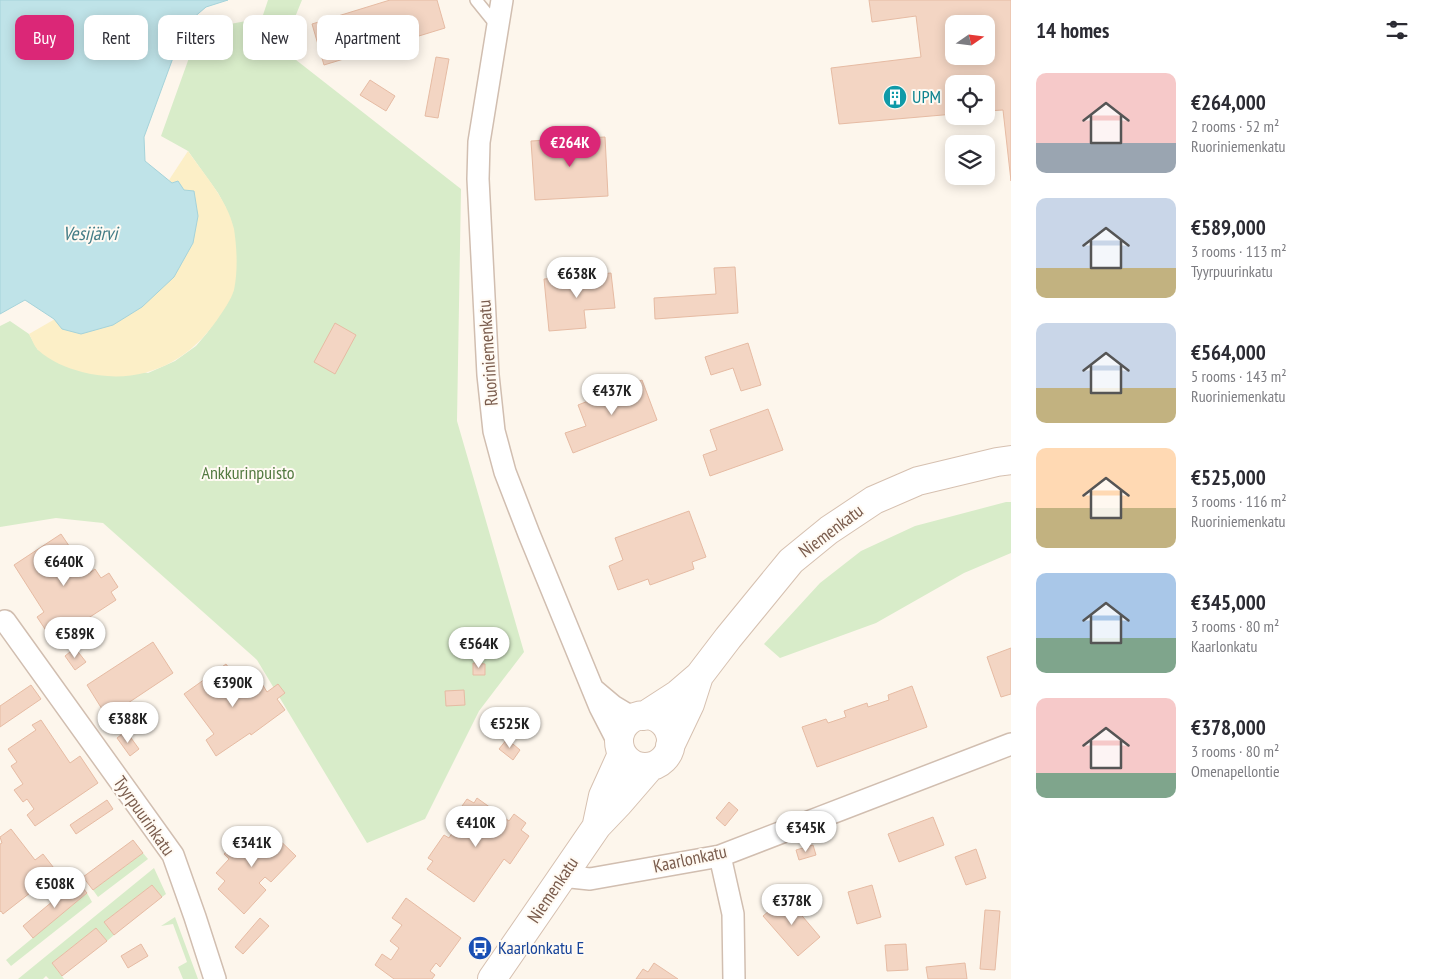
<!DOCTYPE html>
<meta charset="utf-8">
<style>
:root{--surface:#fff;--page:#f2f2f3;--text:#2b2b33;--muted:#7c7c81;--accent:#db2777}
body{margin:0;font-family:"PT Sans Narrow",sans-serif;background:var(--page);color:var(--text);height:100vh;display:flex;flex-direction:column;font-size:19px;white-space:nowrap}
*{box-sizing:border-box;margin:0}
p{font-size:16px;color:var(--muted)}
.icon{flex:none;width:28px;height:28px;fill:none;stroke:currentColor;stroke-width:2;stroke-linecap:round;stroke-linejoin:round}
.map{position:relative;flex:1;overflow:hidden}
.side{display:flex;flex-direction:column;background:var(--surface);width:425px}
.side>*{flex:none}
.top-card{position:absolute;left:15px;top:15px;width:475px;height:45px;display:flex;gap:10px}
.needle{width:32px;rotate:76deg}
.tools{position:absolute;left:945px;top:15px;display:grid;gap:10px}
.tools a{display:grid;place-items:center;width:50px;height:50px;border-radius:10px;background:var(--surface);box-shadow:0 2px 12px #0003;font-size:25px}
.price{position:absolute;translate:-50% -42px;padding:0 11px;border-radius:18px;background:#fff;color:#222;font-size:16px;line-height:32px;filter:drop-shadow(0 1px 2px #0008)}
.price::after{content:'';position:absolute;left:50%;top:30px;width:15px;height:11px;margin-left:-8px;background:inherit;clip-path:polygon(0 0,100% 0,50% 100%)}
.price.on{background:var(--accent);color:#fff}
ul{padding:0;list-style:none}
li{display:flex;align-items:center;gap:15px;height:125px;padding:0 25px}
li span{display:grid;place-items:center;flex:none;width:140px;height:100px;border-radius:10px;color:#555}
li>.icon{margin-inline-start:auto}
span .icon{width:60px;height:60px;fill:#fffc;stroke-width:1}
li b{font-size:21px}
h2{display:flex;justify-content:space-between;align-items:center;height:60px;padding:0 25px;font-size:21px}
.chip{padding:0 18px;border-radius:10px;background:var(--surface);box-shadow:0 2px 12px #0003;font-size:18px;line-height:45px}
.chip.on{background:var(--accent);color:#fff}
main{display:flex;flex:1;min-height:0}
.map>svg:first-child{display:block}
.green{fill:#d8ecc9}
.sand{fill:#fcefc7}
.water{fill:#bfe3e8;stroke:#a5d3da}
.building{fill:#f3d5c3;stroke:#e6bba3;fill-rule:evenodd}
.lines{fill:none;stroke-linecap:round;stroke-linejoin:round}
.lane-casing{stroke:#d1beb0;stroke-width:14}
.street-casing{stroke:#d1beb0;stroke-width:24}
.secondary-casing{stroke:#d6c0b0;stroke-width:30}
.lane{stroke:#fff;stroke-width:11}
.street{stroke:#fff;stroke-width:21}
.secondary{stroke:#fff;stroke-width:28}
.labels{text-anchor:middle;stroke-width:4;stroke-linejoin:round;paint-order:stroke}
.culture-label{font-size:18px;fill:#0d838f;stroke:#fffaf3;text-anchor:start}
.street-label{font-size:18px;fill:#7a5c4d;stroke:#fffaf3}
.park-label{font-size:18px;fill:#537a41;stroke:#fffaf3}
.transit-label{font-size:18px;fill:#164399;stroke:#fffaf3;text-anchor:start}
.water-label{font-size:19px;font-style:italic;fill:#437c86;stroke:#fffaf3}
</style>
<main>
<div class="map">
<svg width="1011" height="979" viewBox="0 0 1011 979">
<rect width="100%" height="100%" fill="#fdf6ec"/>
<path class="green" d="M268 0H302L282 49 461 189 457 421 524 652 479 711 425 819 367 843 257 660 103 523 56 518 0 527V326L10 321 29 334 38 350 148 373 175 361 196 346 207 333 221 313 233 291 226 208 218 193 188 151 161 136 199 30 246 21 258 30Z
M1006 502H1011V553L964 573 876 623 780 658 764 644 820 583 861 551 915 526Z
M143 853 148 859 98 897 93 890Z
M154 868 166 894 162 897 152 885 104 922 114 935 107 941 96 928 52 963 64 979H49L46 976 43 979H18Z
M87 893 92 902 11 966 6 960Z
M175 917 198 979H183L178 967 187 962 173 924 161 926Z"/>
<path class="sand" d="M188 151C205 176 227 199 234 229 237 248 238 271 234 290 231 300 223 311 217 320 185 366 137 386 82 372 67 368 50 361 38 350 34 346 32 339 29 334L55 319 62 329 184 190 178 181 172 183 169 180Z"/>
<path class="water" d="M0 0H228L206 7 185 25 144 137 145 161 172 183 178 181 184 190 194 191 198 216 193 243 174 277 142 307 113 325 81 334 62 329 54 319 25 300 0 314Z"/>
<path class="building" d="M390 0H437L445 28 324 65 312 24Z
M869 0H1011V181L1003 110 986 111V84H954V114L839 124 831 68 921 57 916 16 872 22ZM954 24H986V56H954Z
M436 57 449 59 438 118 425 116Z
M370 80 395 96 386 111 360 95Z
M605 137 608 196 535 200 531 141Z
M735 267 738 313 655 319 654 298 716 294 714 268Z
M611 273 615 308 584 310 586 328 549 331 544 279Z
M335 323 356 335 335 374 314 362Z
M748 343 761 385 741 391 733 368 711 375 705 357Z
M642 380 657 420 573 453 565 433 586 426 578 405Z
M768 409 783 450 710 476 703 455 717 450 710 430Z
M689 511 706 557 692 562 694 569 650 585 648 579 618 590 609 566 623 560 615 538Z
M61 534 88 574 95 569 101 578 109 573 118 587 111 592 116 600 53 641 37 617 44 612 14 565Z
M153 642 173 673 107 717 87 685Z
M75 648 86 662 75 670 65 656Z
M1011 648V694L1001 697 987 657Z
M473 663 485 664V675H473Z
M226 664 247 693 261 682 267 692 278 684 285 693 277 699 285 710 251 735 250 733 216 756 206 740 214 734 184 694Z
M31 685 41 699 0 727V706Z
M912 686 927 727 817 767 802 727 826 719 828 723 846 717 844 711 867 703 868 707 889 700 888 695Z
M464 690 465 705 446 706 445 691Z
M41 720 70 763 80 756 98 783 35 826 27 815 34 809 27 799 23 802 14 790 23 784 11 766 17 762 8 749 36 730 32 725Z
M126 731 139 749 130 756 117 738Z
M507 739 520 750 513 760 499 749Z
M477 798 509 821 514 814 526 823 521 830 529 836 510 864 504 859 474 902 427 869 433 861 428 858 444 835 449 838 456 827 450 823 467 799 474 803Z
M107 800 113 809 76 834 70 825Z
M729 802 738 810 725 826 716 818Z
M933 817 944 845 899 862 888 834Z
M11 829 35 860 43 854 57 872 3 914 1 911 0 912V844L2 843 0 837Z
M256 831 263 838 270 831 296 856 271 882 265 877 259 883 266 890 244 914 218 889 225 881 216 873 229 859 224 854 239 838 244 843Z
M133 840 143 853 93 890 83 877Z
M813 845 816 855 799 860 796 850Z
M976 849 986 878 966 885 955 857Z
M77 881 87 893 33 938 23 926Z
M152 885 162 897 114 935 104 922Z
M872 885 881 917 857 924 848 892Z
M786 897 820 937 798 956 763 916Z
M406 898 461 938 440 967 436 963 430 971 435 975 432 979H394L375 965 382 954 391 960 399 948 390 941 402 925 392 918Z
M985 910 1000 911 995 970 980 969Z
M260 918 269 926 243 954 235 947Z
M96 928 107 941 62 976 52 963Z
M141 944 148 956 128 968 121 956Z
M906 944 908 970 887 971 885 945Z
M654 963 678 979H636L643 969 648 972Z
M965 963 967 979H928L926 967Z"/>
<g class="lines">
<g class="lane-casing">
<path id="lane" d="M476 0 497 26"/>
</g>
<g class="street-casing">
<path id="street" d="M502 0 479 142 478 179 488 375 494 431 505 472 529 534 600 707 619 744
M5 621 173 855 195 917 215 979
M594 690 613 706 633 718
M720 856 733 914 734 979
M561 876 590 879 720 856 1011 744"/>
</g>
<g class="secondary-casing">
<path id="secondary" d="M619 741a26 26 0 1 1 52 0a26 26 0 1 1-52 0Z
M644 716 678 694 699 676 728 638 791 561 829 530 874 500 918 481 997 462 1011 460
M670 746 690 704 699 676
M597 824 603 796 622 754
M492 979 597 826 618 804 650 767"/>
</g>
<use href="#lane" class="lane"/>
<use href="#street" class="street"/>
<use href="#secondary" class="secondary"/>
</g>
<defs>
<g id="building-disc" transform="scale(1.25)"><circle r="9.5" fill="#0f9aa8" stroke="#fffaf3"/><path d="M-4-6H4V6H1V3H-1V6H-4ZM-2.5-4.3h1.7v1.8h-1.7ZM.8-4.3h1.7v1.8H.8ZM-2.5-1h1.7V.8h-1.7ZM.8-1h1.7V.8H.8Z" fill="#fff"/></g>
<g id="bus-disc" transform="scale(1.25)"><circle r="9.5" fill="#1a4fb4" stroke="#fffaf3"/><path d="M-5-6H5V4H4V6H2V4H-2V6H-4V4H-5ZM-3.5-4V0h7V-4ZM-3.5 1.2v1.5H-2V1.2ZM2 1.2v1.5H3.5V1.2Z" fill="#fff"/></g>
</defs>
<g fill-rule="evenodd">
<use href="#building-disc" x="895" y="97"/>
<use href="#bus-disc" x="480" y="948"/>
</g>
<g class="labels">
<g class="culture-label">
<text x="912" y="103">UPM</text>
</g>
<g class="street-label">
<text transform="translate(488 353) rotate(-94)" y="6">Ruoriniemenkatu</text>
<text transform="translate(831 531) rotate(-37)" y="6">Niemenkatu</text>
<text transform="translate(144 816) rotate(55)" y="6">Tyyrpuurinkatu</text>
<text transform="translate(690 859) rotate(-12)" y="6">Kaarlonkatu</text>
<text transform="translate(553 890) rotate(-56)" y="6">Niemenkatu</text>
</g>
<g class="park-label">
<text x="248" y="479">Ankkurinpuisto</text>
</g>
<g class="transit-label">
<text x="498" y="954">Kaarlonkatu E</text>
</g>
<g class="water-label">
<text x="90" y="240">Vesijärvi</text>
</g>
</g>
</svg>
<div class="tools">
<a><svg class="needle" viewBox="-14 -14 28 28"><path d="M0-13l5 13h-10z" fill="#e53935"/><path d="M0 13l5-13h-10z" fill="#7c7c81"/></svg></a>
<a><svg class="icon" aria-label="locate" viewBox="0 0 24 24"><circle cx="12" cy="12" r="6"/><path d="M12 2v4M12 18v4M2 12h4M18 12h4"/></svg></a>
<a><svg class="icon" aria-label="layers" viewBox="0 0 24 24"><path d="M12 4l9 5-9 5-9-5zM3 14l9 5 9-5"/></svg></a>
</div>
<b class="price on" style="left:570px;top:168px">€264K</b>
<b class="price" style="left:577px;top:299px">€638K</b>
<b class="price" style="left:612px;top:416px">€437K</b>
<b class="price" style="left:64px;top:587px">€640K</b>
<b class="price" style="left:75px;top:659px">€589K</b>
<b class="price" style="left:479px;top:669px">€564K</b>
<b class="price" style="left:233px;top:708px">€390K</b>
<b class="price" style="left:128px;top:744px">€388K</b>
<b class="price" style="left:510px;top:749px">€525K</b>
<b class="price" style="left:476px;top:848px">€410K</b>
<b class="price" style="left:806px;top:853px">€345K</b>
<b class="price" style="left:252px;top:868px">€341K</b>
<b class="price" style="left:55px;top:909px">€508K</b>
<b class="price" style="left:792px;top:926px">€378K</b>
<div class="top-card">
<a class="chip on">Buy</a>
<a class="chip">Rent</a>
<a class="chip">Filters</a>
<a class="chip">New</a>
<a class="chip">Apartment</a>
</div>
</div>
<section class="side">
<h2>14 homes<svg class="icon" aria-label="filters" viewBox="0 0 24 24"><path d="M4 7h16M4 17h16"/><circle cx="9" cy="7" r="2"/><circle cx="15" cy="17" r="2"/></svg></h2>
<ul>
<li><span style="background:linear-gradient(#f6c9c9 70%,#9aa5b1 0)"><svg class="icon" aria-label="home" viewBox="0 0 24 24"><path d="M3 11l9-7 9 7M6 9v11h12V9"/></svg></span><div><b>€264,000</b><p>2 rooms · 52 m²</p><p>Ruoriniemenkatu</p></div></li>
<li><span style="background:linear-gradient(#c9d6e8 70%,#c2b280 0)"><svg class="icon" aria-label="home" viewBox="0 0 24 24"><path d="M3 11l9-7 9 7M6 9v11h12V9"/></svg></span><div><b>€589,000</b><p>3 rooms · 113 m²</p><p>Tyyrpuurinkatu</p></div></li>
<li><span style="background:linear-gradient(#c9d6e8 65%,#c2b280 0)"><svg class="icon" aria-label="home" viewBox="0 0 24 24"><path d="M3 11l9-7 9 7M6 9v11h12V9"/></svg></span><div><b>€564,000</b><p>5 rooms · 143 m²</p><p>Ruoriniemenkatu</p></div></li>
<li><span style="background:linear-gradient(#ffd9b3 60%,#c2b280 0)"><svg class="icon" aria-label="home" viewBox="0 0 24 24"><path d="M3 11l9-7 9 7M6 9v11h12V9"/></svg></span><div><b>€525,000</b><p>3 rooms · 116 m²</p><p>Ruoriniemenkatu</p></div></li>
<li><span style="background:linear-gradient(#a9c7e8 65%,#7fa58c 0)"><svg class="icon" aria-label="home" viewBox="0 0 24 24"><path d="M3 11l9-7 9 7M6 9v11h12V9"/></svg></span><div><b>€345,000</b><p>3 rooms · 80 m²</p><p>Kaarlonkatu</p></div></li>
<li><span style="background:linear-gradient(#f6c9c9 75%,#7fa58c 0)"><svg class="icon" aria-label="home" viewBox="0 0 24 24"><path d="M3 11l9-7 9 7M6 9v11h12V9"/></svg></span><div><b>€378,000</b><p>3 rooms · 80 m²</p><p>Omenapellontie</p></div></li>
</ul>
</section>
</main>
